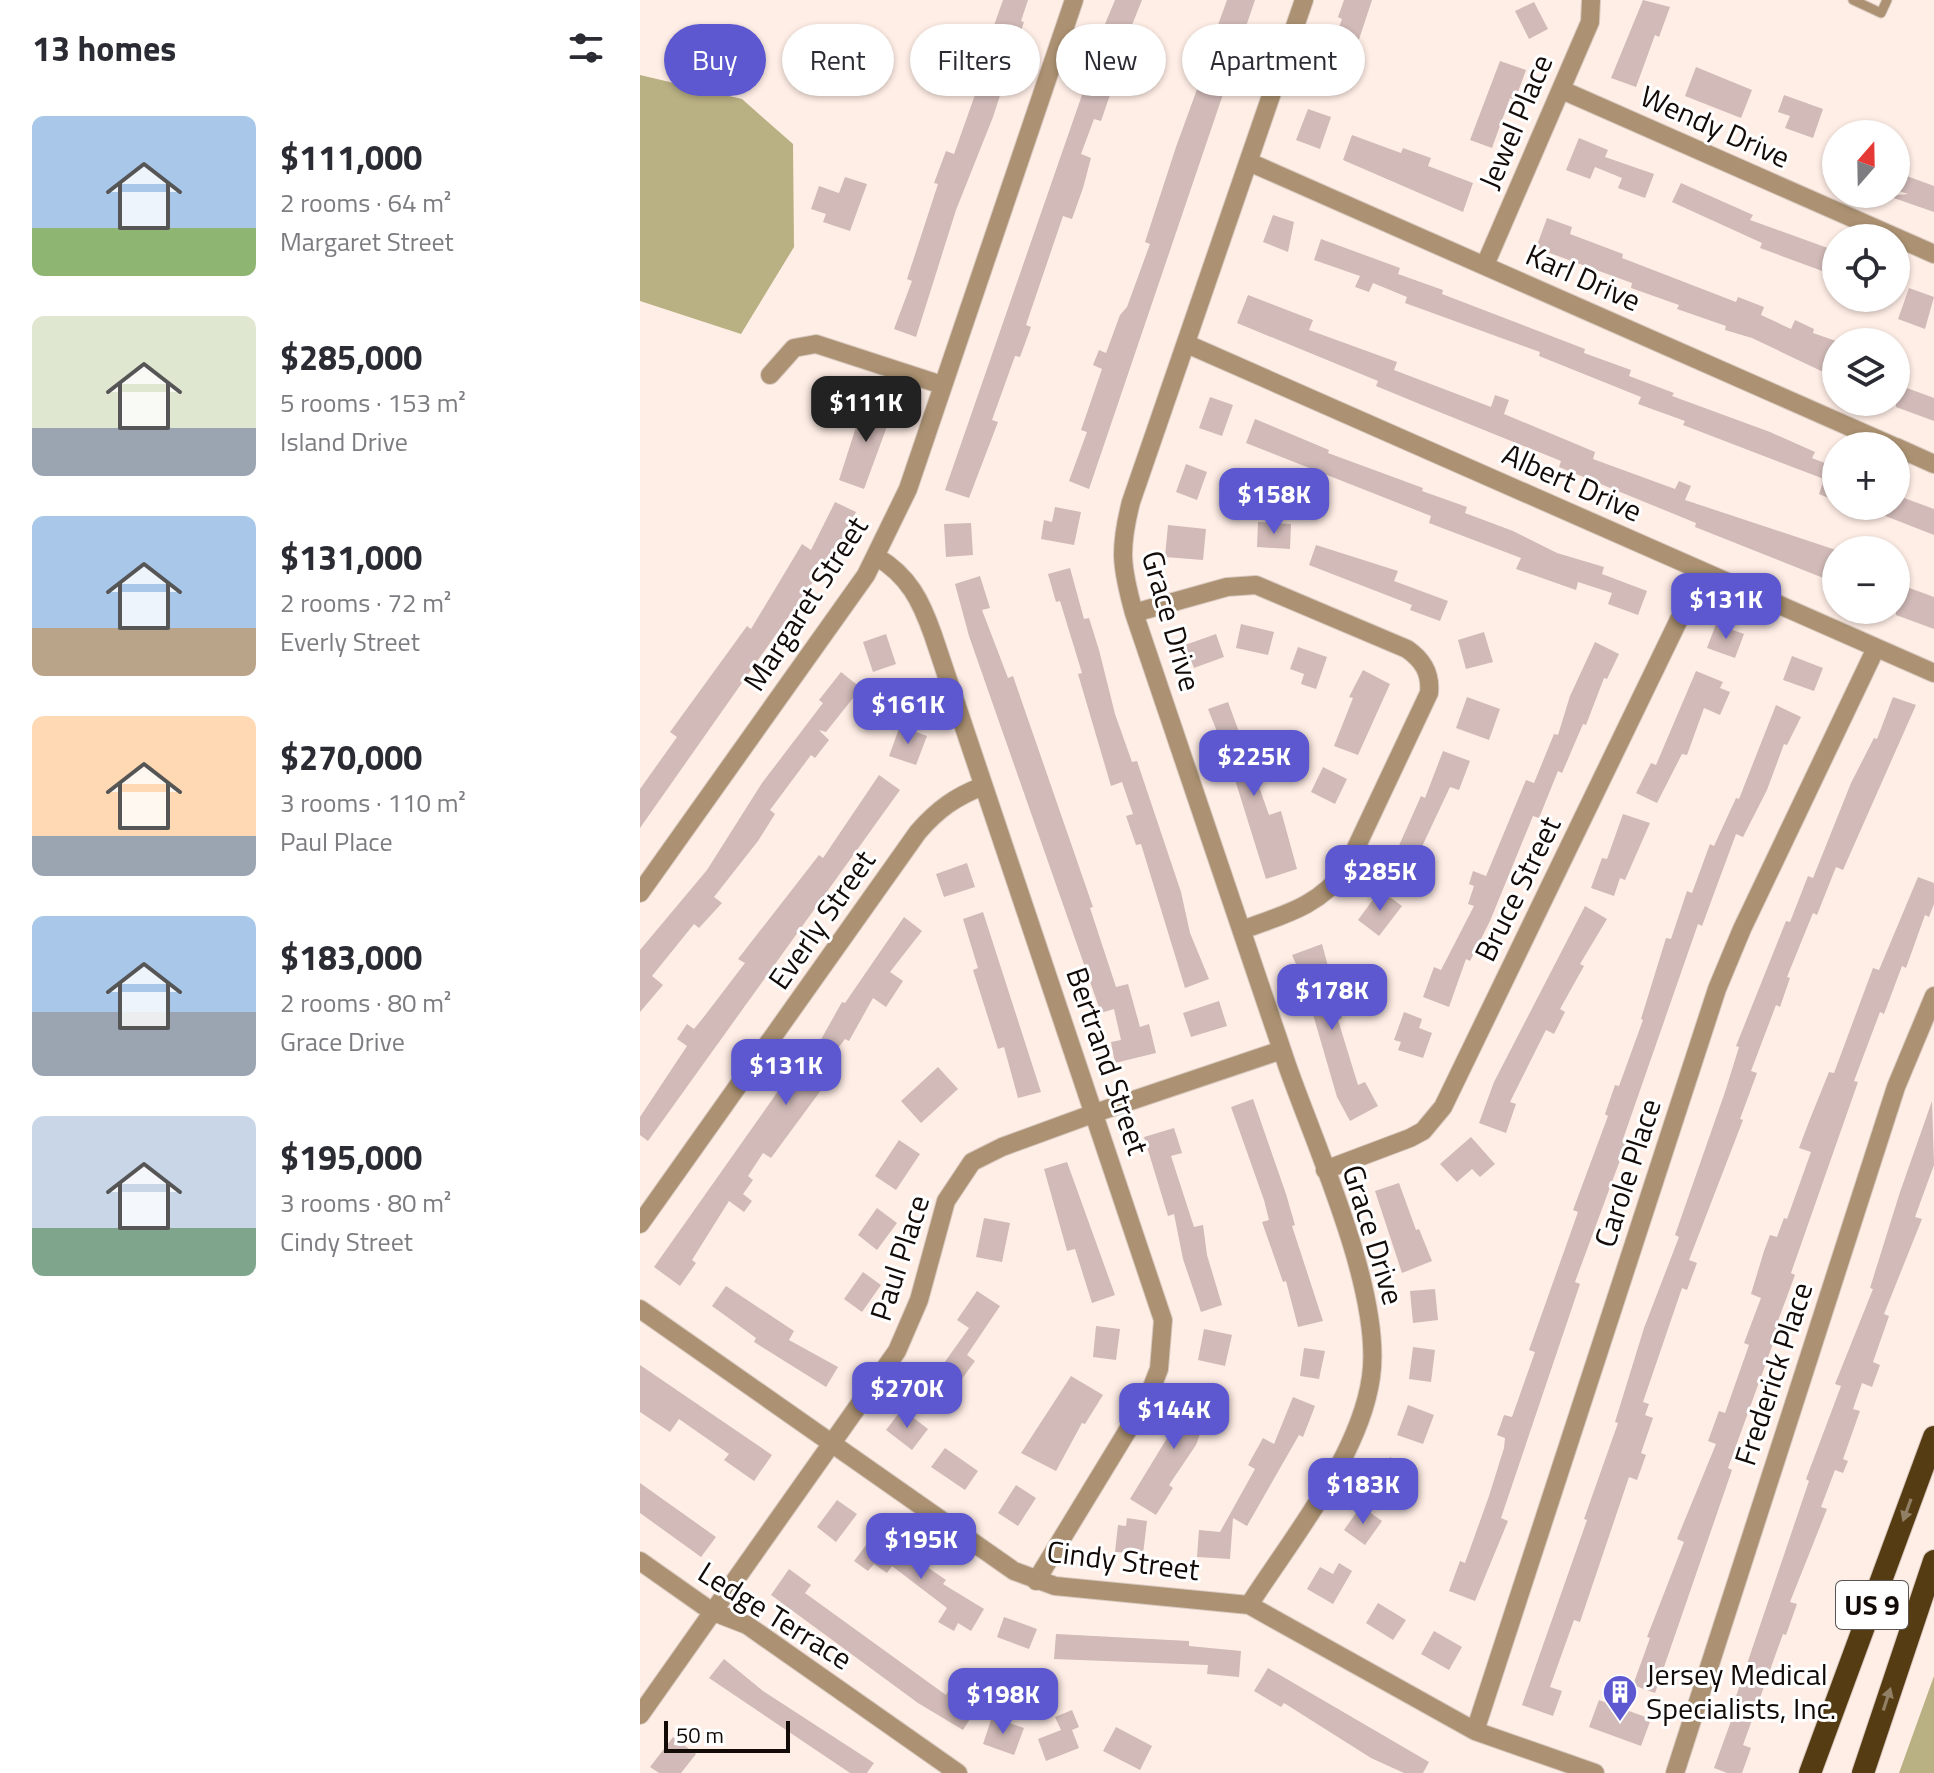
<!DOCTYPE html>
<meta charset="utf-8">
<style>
:root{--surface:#fff;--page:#f2f2f3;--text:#2b2b33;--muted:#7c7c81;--accent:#5d58d0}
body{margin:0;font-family:"Titillium Web",sans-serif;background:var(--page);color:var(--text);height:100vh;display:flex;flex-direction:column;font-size:30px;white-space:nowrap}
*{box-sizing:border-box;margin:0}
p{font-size:26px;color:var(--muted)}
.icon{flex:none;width:44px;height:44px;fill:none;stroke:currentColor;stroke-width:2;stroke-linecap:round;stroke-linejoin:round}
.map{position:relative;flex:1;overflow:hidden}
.details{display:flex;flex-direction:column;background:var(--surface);width:640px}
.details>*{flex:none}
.hud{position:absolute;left:24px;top:24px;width:760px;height:72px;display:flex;gap:16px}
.needle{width:52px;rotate:20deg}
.controls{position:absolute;left:1182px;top:120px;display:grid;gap:16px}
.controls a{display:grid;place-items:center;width:88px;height:88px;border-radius:50%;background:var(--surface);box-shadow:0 2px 6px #0004;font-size:40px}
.scale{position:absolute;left:24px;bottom:20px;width:126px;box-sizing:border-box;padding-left:8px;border:4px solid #120b08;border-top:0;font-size:22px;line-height:28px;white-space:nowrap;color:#120b08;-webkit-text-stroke:6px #fff;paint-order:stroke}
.price{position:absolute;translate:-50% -68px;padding:0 18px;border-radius:16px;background:var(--accent);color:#fff;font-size:26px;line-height:52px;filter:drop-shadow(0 2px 4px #0008)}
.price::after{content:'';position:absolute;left:50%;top:48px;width:24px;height:18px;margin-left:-12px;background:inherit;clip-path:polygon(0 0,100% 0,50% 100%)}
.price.active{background:#222;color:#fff}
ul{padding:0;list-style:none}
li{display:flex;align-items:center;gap:24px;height:200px;padding:0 32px}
li span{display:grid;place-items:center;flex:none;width:224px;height:160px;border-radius:12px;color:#555}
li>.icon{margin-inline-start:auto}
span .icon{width:96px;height:96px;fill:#fffc;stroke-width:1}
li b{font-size:34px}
h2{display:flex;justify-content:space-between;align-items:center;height:96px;padding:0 32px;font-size:34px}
.pill{padding:0 28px;border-radius:36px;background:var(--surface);box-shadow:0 2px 6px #0004;font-size:28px;line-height:72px}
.pill.active{background:var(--accent);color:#fff}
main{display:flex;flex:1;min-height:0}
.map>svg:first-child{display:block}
.forest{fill:#b9b183}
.building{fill:#d1bab8}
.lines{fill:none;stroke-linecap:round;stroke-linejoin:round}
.service-casing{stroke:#d9cac2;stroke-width:11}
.minor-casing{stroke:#d9cac2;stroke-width:20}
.trunk-casing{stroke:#d9cac2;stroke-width:24}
.service{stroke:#ac9272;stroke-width:9}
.minor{stroke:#ac9272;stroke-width:18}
.trunk{stroke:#563c12;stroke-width:22}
.oneway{fill:#918065}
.labels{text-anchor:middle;stroke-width:6;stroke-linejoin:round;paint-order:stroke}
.shield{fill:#fff;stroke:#595452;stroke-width:2}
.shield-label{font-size:28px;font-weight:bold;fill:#120b08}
.street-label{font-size:30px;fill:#120b08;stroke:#fff}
.poi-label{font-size:30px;fill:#120b08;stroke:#fff;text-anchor:start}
</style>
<main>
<section class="details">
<h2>13 homes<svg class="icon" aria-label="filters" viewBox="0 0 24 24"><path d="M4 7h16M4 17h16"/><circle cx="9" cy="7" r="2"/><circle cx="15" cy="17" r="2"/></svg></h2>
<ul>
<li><span style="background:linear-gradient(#a9c7e8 70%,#8fb573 0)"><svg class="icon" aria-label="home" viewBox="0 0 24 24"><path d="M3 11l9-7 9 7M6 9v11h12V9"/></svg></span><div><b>$111,000</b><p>2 rooms · 64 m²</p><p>Margaret Street</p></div></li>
<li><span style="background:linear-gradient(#dfe7d0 70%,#9aa5b1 0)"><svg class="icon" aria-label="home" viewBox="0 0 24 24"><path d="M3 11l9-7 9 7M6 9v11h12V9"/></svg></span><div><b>$285,000</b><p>5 rooms · 153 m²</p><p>Island Drive</p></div></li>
<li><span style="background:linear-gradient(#a9c7e8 70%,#b9a48a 0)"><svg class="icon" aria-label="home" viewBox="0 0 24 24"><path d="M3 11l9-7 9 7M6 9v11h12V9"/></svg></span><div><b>$131,000</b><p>2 rooms · 72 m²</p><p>Everly Street</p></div></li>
<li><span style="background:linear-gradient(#ffd9b3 75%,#9aa5b1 0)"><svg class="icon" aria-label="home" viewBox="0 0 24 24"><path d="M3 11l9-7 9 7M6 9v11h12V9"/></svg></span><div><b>$270,000</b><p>3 rooms · 110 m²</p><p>Paul Place</p></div></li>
<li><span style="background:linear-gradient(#a9c7e8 60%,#9aa5b1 0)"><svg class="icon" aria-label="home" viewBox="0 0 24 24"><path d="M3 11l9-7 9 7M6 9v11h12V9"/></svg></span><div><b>$183,000</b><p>2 rooms · 80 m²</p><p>Grace Drive</p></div></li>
<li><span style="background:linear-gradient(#c9d6e8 70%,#7fa58c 0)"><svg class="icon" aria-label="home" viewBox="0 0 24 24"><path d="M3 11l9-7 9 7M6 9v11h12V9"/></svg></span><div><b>$195,000</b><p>3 rooms · 80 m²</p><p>Cindy Street</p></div></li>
</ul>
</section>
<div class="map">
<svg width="1294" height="1773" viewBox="0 0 1294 1773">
<rect width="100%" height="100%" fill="#ffeee6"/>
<path class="forest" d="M0 75 102 99 153 144 154 247 101 334 0 301Z
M1294 1676V1773H1259Z"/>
<path class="building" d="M363 0H388L381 21 384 22 353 117 316 210 276 337 254 329 272 281 267 279 298 184 294 183 306 151 314 154 336 92 331 90Z
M475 0H502L466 90 471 92 461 121 454 119 441 154 451 158 443 188 432 219 423 216 386 325 391 327 380 357 375 356 352 420 358 422 329 498 305 490 452 66 448 65Z
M587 0H615L449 489 429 481 447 432 441 430 462 369 453 365 459 350 466 353 480 315 487 307 510 244 505 242 536 147 564 70 568 71 580 38 574 36Z
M704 0H732L704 85 681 77 702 19 698 17Z
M1003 0 1030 7 1019 37 1015 35 996 87 971 78Z
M894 2 908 29 889 39 875 11Z
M860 61 886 70 875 100 870 98 852 148 830 140Z
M1056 67 1112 90 1101 118 1045 96Z
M1144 95 1183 109 1173 138 1145 128 1150 116 1138 112Z
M668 109 691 117 680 149 656 140Z
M712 135 761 153 763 148 791 158 788 166 833 183 823 212 703 160Z
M939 138 968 150 965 157 1014 174 1005 198 978 188 982 178 955 167 950 179 926 170Z
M1256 172 1294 186V212L1248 196 1268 194 1256 190Z
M205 177 227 184 210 231 183 222 186 214 171 209 179 186 199 193Z
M1041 183 1113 215 1110 220 1196 251V276L1120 248 1122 243 1032 202Z
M633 215 654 222 648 252 623 242Z
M907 218 932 227 930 234 983 254 982 258 1096 302 1098 297 1124 307 1121 315 1151 329 1155 320 1174 329 1173 333 1196 341V378L1112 338 1085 330 1086 326 1037 309 1039 305 991 288 992 283 896 248Z
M681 239 760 268 758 274 803 290 802 294 945 349 944 353 991 370 989 376 1034 393 1032 396 1130 432 1175 452 1172 458 1190 465 1196 452V492L1191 499 1179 494 1184 479 1043 425 1045 421 998 404 1001 397 899 356 900 352 765 303 767 297 733 283 729 292 715 287 720 276 674 260Z
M1269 288 1294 297 1285 329 1258 319Z
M608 295 673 320 669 330 757 362 754 370 851 407 855 395 869 400 864 414 955 452 953 459 1035 489 1039 481 1051 486 1045 500 1196 550V583L1055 527 1056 523 919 467 921 461 782 405 736 386 738 381 597 323Z
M1256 384 1294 398V421L1256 407Z
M570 397 593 405 582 436 559 428Z
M225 399 253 410 224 489 199 480Z
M615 419 689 450 688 453 783 488 782 491 827 507 825 513 873 531 917 553 964 567 962 574 1007 591 998 615 968 604 972 593 938 582 936 590 876 569 881 558 789 523 791 516 606 443Z
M546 464 567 472 557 500 536 492Z
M1256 495 1294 509V535L1225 508 1256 506Z
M195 502 216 512 201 542 0 828V789L37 737 30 732 107 626 111 629 162 544 171 550Z
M415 507 441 512 434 545 401 539 404 520 412 522Z
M618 522 651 524 650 549 617 547Z
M331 523 333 555 306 557 304 524Z
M528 525 566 529 563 560 525 557Z
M676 545 758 571 754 581 808 601 800 621 770 610 772 605 669 565Z
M430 568 444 619 449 618 459 650 475 714 492 762 497 761 541 892 550 933 569 979 545 988 501 844 496 845 486 816 493 814 482 782 471 786 438 674 442 673 420 601 416 602 408 574Z
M340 576 350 608 342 610 368 678 373 676 453 907 450 908 476 987 488 984 500 1027 509 1024 516 1053 475 1063 471 1042 481 1040 474 1009 461 1013 329 636 315 584Z
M1256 583 1294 597V629L1256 615Z
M601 624 634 632 628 655 596 648Z
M1076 624 1104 634 1095 658 1067 648Z
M844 632 853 662 826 669 818 640Z
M246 634 256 664 233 672 223 642Z
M576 634 584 657 554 668 545 645Z
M955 642 979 654 967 679 964 678 946 725 943 724 922 773 918 771 899 818 893 816 850 921 830 961 826 959 809 1007 783 997 794 967 801 970 834 906 828 904 834 886 829 884 833 871 846 876 886 780 894 783 914 734 918 735 930 696Z
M658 647 687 657 676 689 661 684 664 674 650 669Z
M1152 656 1183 668 1174 691 1143 680Z
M723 670 750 684 718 755 694 746 713 698 709 697Z
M1056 671 1083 682 1080 688 1090 692 1080 715 1064 708 1047 755 1042 754 1017 803 996 793 1011 763 1016 765Z
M201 672 221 688 186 732 179 730 189 740 175 758 171 755 130 810 135 814 118 841 74 897 82 903 59 928 54 924 12 976 23 985 0 1012V950L67 870 122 783 183 703 179 700Z
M827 697 860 709 849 740 816 728Z
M1253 697 1276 705 1203 870 1196 867 1177 915 1173 913 1147 977 1150 978 1140 1007 1136 1005 1111 1071 1117 1073 1100 1119 1103 1120 1049 1260 1057 1263 1047 1290 1042 1288 1003 1402 1009 1404 1005 1415 1013 1418 1001 1453 1006 1455 997 1480 989 1477 940 1622 934 1620 910 1687 922 1691 913 1716 882 1705 947 1520 944 1519 978 1423 975 1422 1004 1328 1039 1237 1035 1235 1085 1092 1099 1047 1096 1046 1146 921 1150 922 1168 876 1173 878 1211 783 1234 738 1237 739Z
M588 702 606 751 612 749 621 780 617 781 629 815 641 811 657 869 626 879 582 738 580 739 568 709Z
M1136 705 1161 717 1147 745 1144 744 1127 790 1103 837 1096 834 1062 926 1058 924 982 1142 986 1144 935 1282 940 1284 861 1518 868 1521 835 1601 809 1591 820 1561 825 1563 849 1496 864 1448 865 1438 857 1435 864 1415 872 1417 895 1352 889 1350 938 1212 933 1210 968 1116 965 1114 975 1085 979 1086 1003 1020 1001 1019 1026 938 1031 939 1047 891 1052 893 1070 844 1074 846 1096 798 1099 799Z
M260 726 287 736 276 765 249 756Z
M803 751 830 761 819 790 810 787 778 855 783 857 772 887 745 877 781 796 785 798Z
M683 767 707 779 695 804 671 792Z
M239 775 260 790 8 1141 0 1135V1117L47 1046 37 1039 47 1024 54 1029 63 1018 105 963 98 959 179 855 183 858Z
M983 814 1010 823 985 880 980 878 974 896 951 888 962 858 967 859Z
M327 863 335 887 304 897 296 874Z
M1278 877 1294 883V904L1289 917 1285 915 1266 968 1262 966 1244 1014 1240 1012 1214 1081 1218 1082 1151 1273 1155 1275 1136 1326 1139 1327 1088 1468 1092 1470 1015 1693 993 1685 1010 1638 1007 1637 1044 1542 1037 1539 1076 1444 1068 1441 1079 1411 1085 1413 1109 1345 1104 1343 1121 1298 1111 1294 1124 1251 1130 1235 1137 1237 1144 1218 1147 1219 1171 1152 1159 1148 1170 1119 1189 1072 1194 1073 1233 968 1239 970Z
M740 890 762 906 739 936 718 920Z
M945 906 967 919 940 964 944 966 920 1009 925 1012 914 1034 906 1030 870 1102 876 1104 866 1133 839 1123 854 1082Z
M343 912 401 1092 378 1098 364 1047 358 1049 333 970 338 968 323 919Z
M264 917 282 931 250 972 263 981 246 1007 233 998 209 1041 205 1039 181 1071 190 1078 131 1158 123 1153 108 1176 113 1180 103 1194 112 1201 104 1212 89 1201 52 1260 56 1263 40 1286 14 1267 146 1080 176 1040 179 1043 202 1002 205 1003Z
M682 944 702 1018 698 1020 718 1085 725 1082 738 1106 710 1121 697 1097 663 980 652 955Z
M579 1001 587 1026 551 1037 543 1013Z
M764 1012 782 1019 779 1028 792 1033 783 1058 758 1050 761 1042 754 1040Z
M298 1067 318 1089 281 1123 261 1101Z
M613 1099 646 1194 655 1225 652 1226 683 1321 658 1327 646 1281 643 1282 622 1222 629 1220 624 1200 591 1107Z
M1292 1101 1294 1165 1275 1217 1282 1219 1244 1314 1249 1316 1233 1362 1240 1365 1232 1387 1222 1383 1213 1409 1220 1411 1203 1459 1208 1461 1203 1473 1195 1470 1181 1507 1187 1509 1150 1602 1157 1604 1146 1635 1143 1634 1103 1745 1111 1748 1102 1773H1087L1074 1768 1091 1721 1088 1720 1169 1481 1166 1479 1201 1386 1195 1384 1233 1289 1230 1288 1260 1192Z
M534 1128 542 1153 531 1156 554 1227 563 1225 567 1255 582 1305 561 1312 543 1259 534 1214 528 1216 504 1137Z
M831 1137 855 1164 840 1177 832 1169 817 1182 800 1164Z
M259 1140 280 1154 256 1190 235 1176Z
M427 1162 475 1295 452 1303 435 1249 427 1251 404 1169Z
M759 1183 776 1230 779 1229 792 1261 762 1273 735 1191Z
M237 1208 257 1223 237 1250 218 1235Z
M344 1218 370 1223 362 1262 336 1257Z
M223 1272 241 1285 222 1312 204 1299Z
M86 1286 154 1331 149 1340 198 1367 186 1387 114 1342 116 1338 72 1306Z
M795 1289 798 1320 773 1323 770 1291Z
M337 1291 360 1306 327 1355 335 1361 316 1387 297 1373 329 1328 317 1320Z
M456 1326 480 1329 476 1360 453 1357Z
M564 1329 592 1335 585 1366 558 1360Z
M773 1347 795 1350 791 1382 769 1379Z
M664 1348 685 1351 679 1379 660 1376Z
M0 1365 132 1455 114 1481 84 1460 89 1454 39 1419 30 1432 0 1412Z
M431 1376 463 1395 445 1424 442 1423 416 1471 381 1453Z
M552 1383 575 1392 556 1445 529 1485 533 1488 516 1515 490 1499 538 1420Z
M653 1397 675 1406 663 1437 659 1435 607 1526 593 1518 590 1559 557 1557 559 1530 580 1532 615 1469 608 1465 623 1438 634 1444Z
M768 1405 794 1415 783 1444 757 1435Z
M262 1409 288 1429 272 1450 246 1430Z
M305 1448 338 1471 325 1490 291 1467Z
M750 1457 772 1470 757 1498 734 1485Z
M0 1483 76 1537 61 1557 0 1513Z
M376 1485 396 1498 378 1526 358 1513Z
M197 1500 217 1514 196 1542 177 1527Z
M721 1506 742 1521 725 1545 704 1530Z
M487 1518 507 1521 503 1554 475 1552 478 1525 486 1526Z
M236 1532 306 1580 303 1584 344 1609 331 1631 318 1623 314 1631 298 1622 307 1608 252 1566 247 1573 234 1564 228 1571 214 1561Z
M699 1563 712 1571 693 1604 667 1589 680 1567 693 1574Z
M149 1569 171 1585 165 1593 306 1695 309 1690 337 1708 323 1730 278 1703 131 1595Z
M738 1603 766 1620 753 1640 726 1623Z
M364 1617 397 1629 389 1649 357 1637Z
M794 1631 822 1647 809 1670 781 1654Z
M416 1634 549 1641V1646L601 1651 599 1677 567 1674 568 1665 414 1659Z
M84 1659 123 1691 234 1763 227 1773H210L69 1678Z
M628 1668 789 1762 783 1773H764L731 1758 644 1703 641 1707 614 1691Z
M959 1700 1011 1719 1001 1746 949 1727Z
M432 1710 439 1727 432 1730 439 1748 406 1761 398 1739 421 1730 415 1717Z
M352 1717 384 1728 374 1755 343 1744Z
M476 1727 512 1746 500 1770 463 1751Z
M33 1737 56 1754 41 1773H19L10 1767Z"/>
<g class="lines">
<g class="service-casing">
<path id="service" d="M1213 0 1241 13 1247 0"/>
</g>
<g class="minor-casing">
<path id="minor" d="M922 90 1294 254
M609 162 1253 446
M845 265 950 22 951 0
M547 344 1294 673
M130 375 154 348 176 344 302 385
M1256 447 1294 464
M237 557C269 576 281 601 293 635L523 1320 519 1369 508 1397 396 1581
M494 613 587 587 616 585 767 649C783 660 791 673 789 693L706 869C680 906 643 915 602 930
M0 893 226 575 268 489 434 0
M685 1170 770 1138 783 1131 803 1107 1062 572
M0 1224 278 832C298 809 315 797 343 786
M0 1309 374 1571 415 1586 609 1605 835 1731 955 1773
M0 1561 71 1611 107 1625 318 1773
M609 1605C651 1539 720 1456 731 1377 743 1293 676 1148 647 1065 595 914 545 763 494 613 481 566 479 549 491 502L664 0
M0 1715 257 1351 279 1300 306 1201 332 1162 362 1147 455 1113 642 1050
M835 1731 1077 989 1102 929 1236 648
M1035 1773 1256 1087 1294 996"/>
</g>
<g class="trunk-casing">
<path id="trunk" d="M1170 1773 1294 1437
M1223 1773 1294 1561"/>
</g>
<use href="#service" class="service"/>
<use href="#minor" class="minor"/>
<use href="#trunk" class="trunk"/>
</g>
<defs><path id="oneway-solid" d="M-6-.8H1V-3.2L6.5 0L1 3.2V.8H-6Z" transform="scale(2)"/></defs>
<g class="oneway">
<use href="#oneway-solid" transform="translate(1267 1510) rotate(110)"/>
<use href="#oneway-solid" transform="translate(1247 1699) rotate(-72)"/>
</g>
<defs>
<g id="building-pin" transform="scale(1.8)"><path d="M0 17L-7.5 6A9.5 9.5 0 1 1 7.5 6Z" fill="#5d58d0" stroke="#fff"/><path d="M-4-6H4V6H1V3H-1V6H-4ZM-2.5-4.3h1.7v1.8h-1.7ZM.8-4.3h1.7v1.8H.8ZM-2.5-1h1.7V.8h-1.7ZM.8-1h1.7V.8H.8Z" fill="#fff"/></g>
</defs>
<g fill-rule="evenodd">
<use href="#building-pin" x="980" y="1692"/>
</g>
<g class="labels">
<rect class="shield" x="1196" y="1581" width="72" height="48" rx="6"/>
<g class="shield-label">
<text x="1232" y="1615">US 9</text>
</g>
<g class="street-label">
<text transform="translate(876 122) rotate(-67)" y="10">Jewel Place</text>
<text transform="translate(1075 127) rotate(24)" y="10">Wendy Drive</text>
<text transform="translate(943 278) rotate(24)" y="10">Karl Drive</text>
<text transform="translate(932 483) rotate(24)" y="10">Albert Drive</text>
<text transform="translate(166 604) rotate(-57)" y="10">Margaret Street</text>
<text transform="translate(531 621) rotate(74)" y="10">Grace Drive</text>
<text transform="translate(878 889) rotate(-64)" y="10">Bruce Street</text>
<text transform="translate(182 920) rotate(-55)" y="10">Everly Street</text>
<text transform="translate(467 1061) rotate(71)" y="10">Bertrand Street</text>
<text transform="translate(988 1173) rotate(-72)" y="10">Carole Place</text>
<text transform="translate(733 1235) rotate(73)" y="10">Grace Drive</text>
<text transform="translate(260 1258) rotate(-72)" y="10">Paul Place</text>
<text transform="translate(1134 1374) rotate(-72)" y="10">Frederick Place</text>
<text transform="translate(483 1561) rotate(7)" y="10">Cindy Street</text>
<text transform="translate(135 1616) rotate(32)" y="10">Ledge Terrace</text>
</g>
<g class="poi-label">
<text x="1006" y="1685">Jersey Medical<tspan x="1006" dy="34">Specialists, Inc.</tspan></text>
</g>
</g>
</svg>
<div class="controls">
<a><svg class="needle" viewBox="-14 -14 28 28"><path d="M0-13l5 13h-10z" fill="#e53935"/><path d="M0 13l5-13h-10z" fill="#7c7c81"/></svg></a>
<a><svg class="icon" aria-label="locate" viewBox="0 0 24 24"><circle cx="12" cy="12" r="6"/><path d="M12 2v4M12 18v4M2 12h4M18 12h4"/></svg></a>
<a><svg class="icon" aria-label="layers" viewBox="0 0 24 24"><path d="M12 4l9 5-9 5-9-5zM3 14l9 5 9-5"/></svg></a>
<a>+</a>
<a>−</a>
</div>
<div class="scale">50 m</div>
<b class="price active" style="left:226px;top:444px">$111K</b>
<b class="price" style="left:634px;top:536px">$158K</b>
<b class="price" style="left:1086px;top:641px">$131K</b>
<b class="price" style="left:268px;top:746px">$161K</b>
<b class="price" style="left:614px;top:798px">$225K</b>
<b class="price" style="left:740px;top:913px">$285K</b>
<b class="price" style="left:692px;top:1032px">$178K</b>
<b class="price" style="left:146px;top:1107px">$131K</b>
<b class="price" style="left:267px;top:1430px">$270K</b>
<b class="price" style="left:534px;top:1451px">$144K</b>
<b class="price" style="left:723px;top:1526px">$183K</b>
<b class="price" style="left:281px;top:1581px">$195K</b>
<b class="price" style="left:363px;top:1736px">$198K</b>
<div class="hud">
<a class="pill active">Buy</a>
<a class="pill">Rent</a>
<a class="pill">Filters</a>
<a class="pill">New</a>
<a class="pill">Apartment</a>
</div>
</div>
</main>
